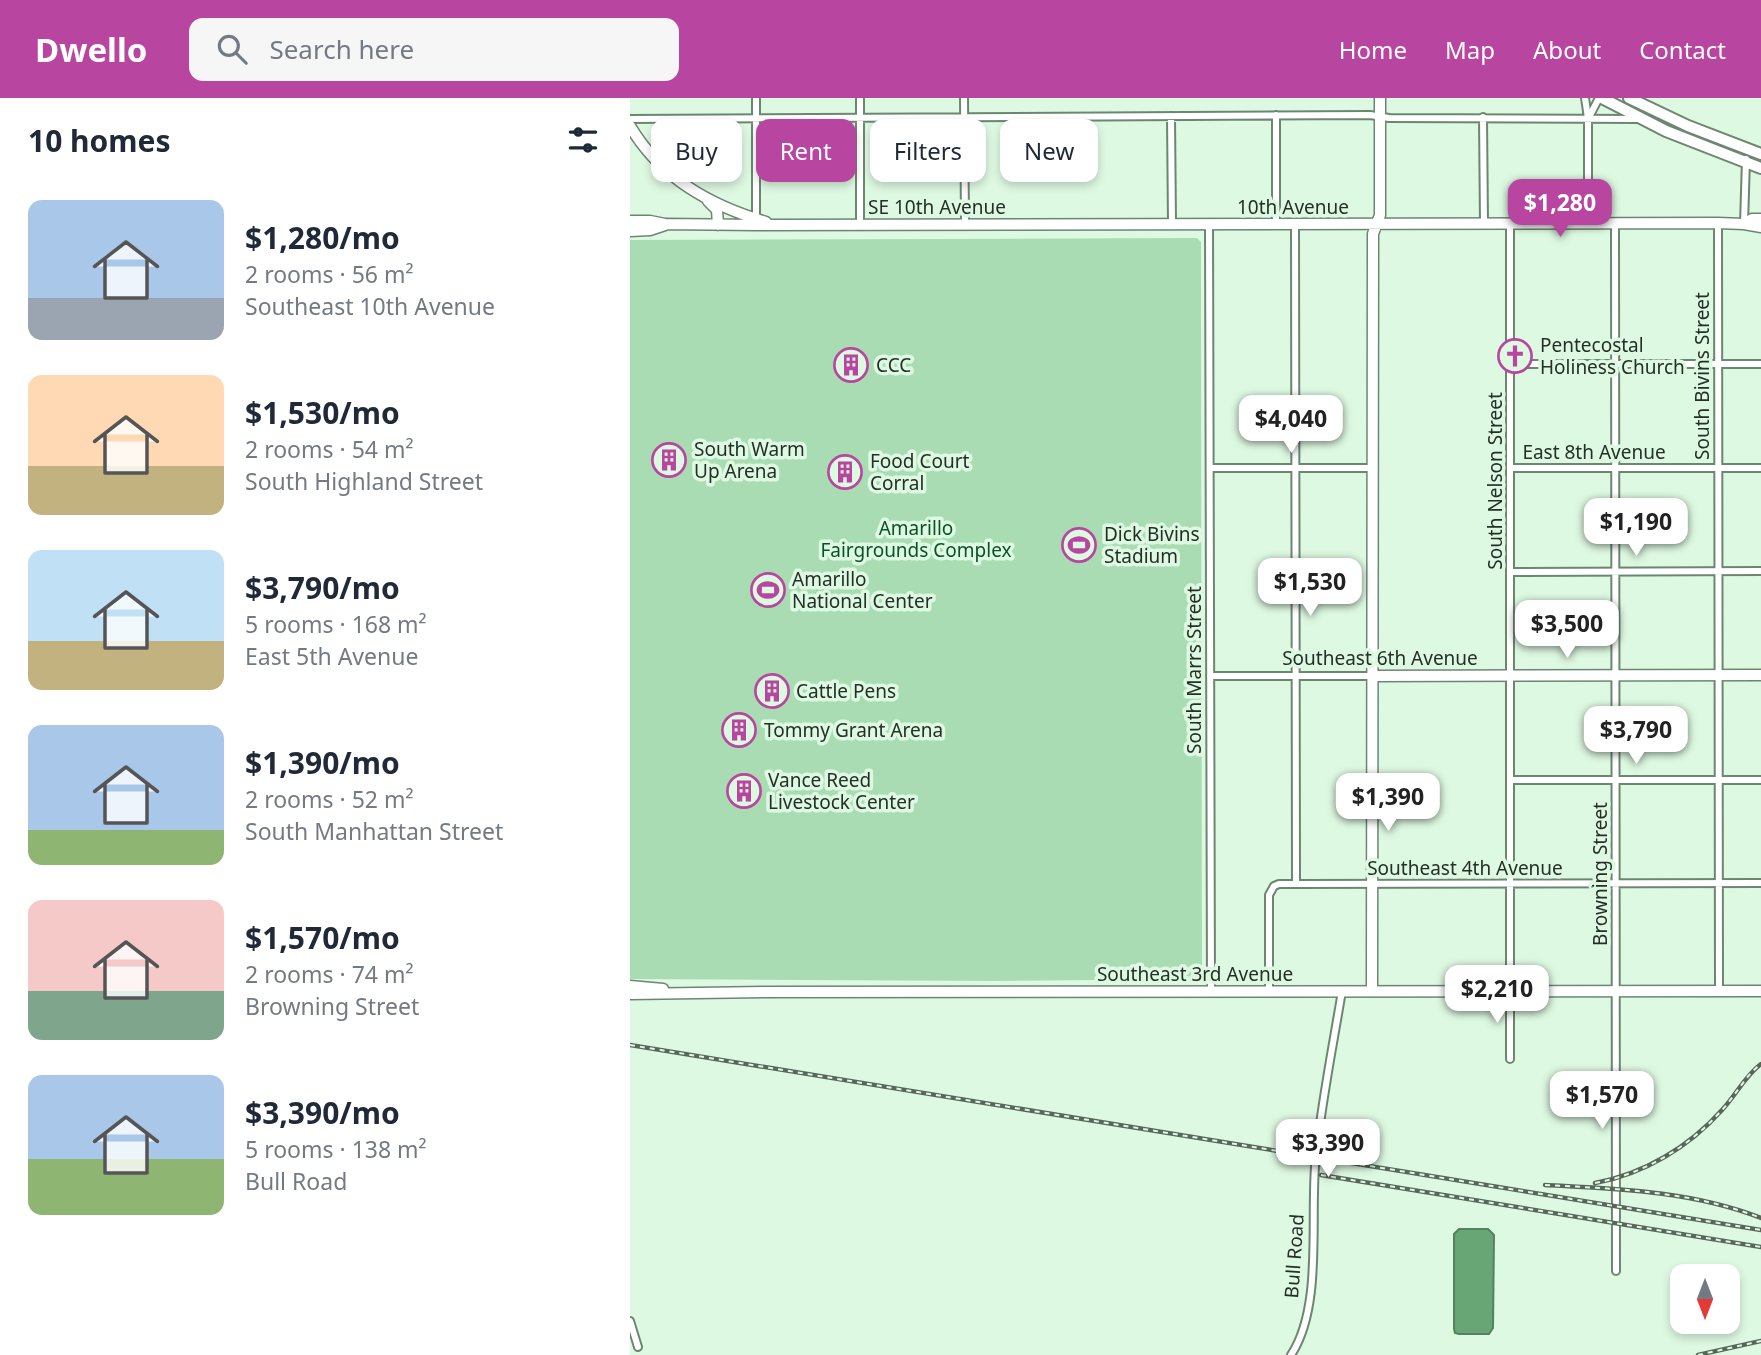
<!DOCTYPE html>
<meta charset="utf-8">
<style>
:root{--surface:#fff;--page:#f6f6f7;--text:#1f2937;--muted:#747a83;--accent:#b8459f}
body{margin:0;font-family:"Noto Sans",sans-serif;background:var(--page);color:var(--text);height:100vh;display:flex;flex-direction:column;font-size:26px;white-space:nowrap}
*{box-sizing:border-box;margin:0}
p{font-size:23px;color:var(--muted)}
.icon{flex:none;width:38px;height:38px;fill:none;stroke:currentColor;stroke-width:2;stroke-linecap:round;stroke-linejoin:round}
.map{position:relative;flex:1;overflow:hidden}
.side{display:flex;flex-direction:column;background:var(--surface);width:630px}
.side>*{flex:none}
.guide{position:absolute;left:21px;top:21px;width:665px;height:63px;display:flex;gap:14px}
.needle{width:46px;rotate:180deg}
.controls{position:absolute;left:1040px;top:1166px;display:grid;gap:14px}
.controls a{display:grid;place-items:center;width:70px;height:70px;border-radius:14px;background:var(--surface);box-shadow:0 4px 10px #0003;font-size:35px}
.price{position:absolute;translate:-50% -60px;padding:0 16px;border-radius:14px;background:#fff;color:#222;font-size:23px;line-height:46px;filter:drop-shadow(0 2px 4px #0008)}
.price::after{content:'';position:absolute;left:50%;top:42px;width:21px;height:16px;margin-left:-10px;background:inherit;clip-path:polygon(0 0,100% 0,50% 100%)}
.price.current{background:var(--accent);color:#fff}
ul{padding:0;list-style:none}
li{display:flex;align-items:center;gap:21px;height:175px;padding:0 28px}
li span{display:grid;place-items:center;flex:none;width:196px;height:140px;border-radius:14px;color:#555}
li>.icon{margin-inline-start:auto}
span .icon{width:84px;height:84px;fill:#fffc;stroke-width:1}
li b{font-size:30px}
h2{display:flex;justify-content:space-between;align-items:center;height:84px;padding:0 28px;font-size:30px}
.chip{padding:0 24px;border-radius:14px;background:var(--surface);box-shadow:0 4px 10px #0003;font-size:24px;line-height:63px}
.chip.current{background:var(--accent);color:#fff}
header{display:flex;align-items:center;gap:42px;box-sizing:border-box;height:98px;padding:0 35px;background:var(--accent);color:#fff}
header strong{font-size:33px}
nav{display:flex;gap:38px;margin-inline-start:auto;font-size:24px}
.search{width:490px;height:63px;background:var(--page);display:flex;align-items:center;gap:18px;box-sizing:border-box;padding:0 24px;border-radius:14px;color:var(--muted);font-size:26px}
main{display:flex;flex:1;min-height:0}
.map>svg:first-child{display:block}
.green{fill:#a9dcb3}
.water{fill:#69a676;stroke:#55825e;stroke-width:2}
.lines{fill:none;stroke-linecap:round;stroke-linejoin:round}
.street-casing{stroke:#6d8672;stroke-width:10}
.secondary-casing{stroke:#6d8672;stroke-width:13}
.primary-casing{stroke:#6d8672;stroke-width:14}
.street{stroke:#fff;stroke-width:6}
.secondary{stroke:#fff;stroke-width:10}
.primary{stroke:#fff;stroke-width:10}
.rail-casing{stroke:#59675b;stroke-width:4.5}
.rail{stroke:#def9e2;stroke-width:2;stroke-dasharray:5;stroke-linecap:butt}
.labels{text-anchor:middle;stroke-width:7;stroke-linejoin:round;paint-order:stroke}
.street-label{font-size:19px;fill:#252f27;stroke:#def9e2}
.poi-label{font-size:19px;fill:#252f27;stroke:#def9e2;text-anchor:start}
.park-label{font-size:19px;fill:#0a5225;stroke:#def9e2}
</style>
<header>
<strong>Dwello</strong>
<div class="search"><svg class="icon" aria-label="search" viewBox="0 0 24 24"><circle cx="10" cy="10" r="6"/><path d="M15 15l6 6"/></svg>Search here</div>
<nav><a>Home</a><a>Map</a><a>About</a><a>Contact</a></nav>
</header>
<main>
<section class="side">
<h2>10 homes<svg class="icon" aria-label="filters" viewBox="0 0 24 24"><path d="M4 7h16M4 17h16"/><circle cx="9" cy="7" r="2"/><circle cx="15" cy="17" r="2"/></svg></h2>
<ul>
<li><span style="background:linear-gradient(#a9c7e8 70%,#9aa5b1 0)"><svg class="icon" aria-label="home" viewBox="0 0 24 24"><path d="M3 11l9-7 9 7M6 9v11h12V9"/></svg></span><div><b>$1,280/mo</b><p>2 rooms · 56 m²</p><p>Southeast 10th Avenue</p></div></li>
<li><span style="background:linear-gradient(#ffd9b3 65%,#c2b280 0)"><svg class="icon" aria-label="home" viewBox="0 0 24 24"><path d="M3 11l9-7 9 7M6 9v11h12V9"/></svg></span><div><b>$1,530/mo</b><p>2 rooms · 54 m²</p><p>South Highland Street</p></div></li>
<li><span style="background:linear-gradient(#bfe0f5 65%,#c2b280 0)"><svg class="icon" aria-label="home" viewBox="0 0 24 24"><path d="M3 11l9-7 9 7M6 9v11h12V9"/></svg></span><div><b>$3,790/mo</b><p>5 rooms · 168 m²</p><p>East 5th Avenue</p></div></li>
<li><span style="background:linear-gradient(#a9c7e8 75%,#8fb573 0)"><svg class="icon" aria-label="home" viewBox="0 0 24 24"><path d="M3 11l9-7 9 7M6 9v11h12V9"/></svg></span><div><b>$1,390/mo</b><p>2 rooms · 52 m²</p><p>South Manhattan Street</p></div></li>
<li><span style="background:linear-gradient(#f6c9c9 65%,#7fa58c 0)"><svg class="icon" aria-label="home" viewBox="0 0 24 24"><path d="M3 11l9-7 9 7M6 9v11h12V9"/></svg></span><div><b>$1,570/mo</b><p>2 rooms · 74 m²</p><p>Browning Street</p></div></li>
<li><span style="background:linear-gradient(#a9c7e8 60%,#8fb573 0)"><svg class="icon" aria-label="home" viewBox="0 0 24 24"><path d="M3 11l9-7 9 7M6 9v11h12V9"/></svg></span><div><b>$3,390/mo</b><p>5 rooms · 138 m²</p><p>Bull Road</p></div></li>
</ul>
</section>
<div class="map">
<svg width="1131" height="1257" viewBox="0 0 1131 1257">
<rect width="100%" height="100%" fill="#def9e2"/>
<path class="green" d="M567 140 571 144V212L572 881 372 883 0 881V142Z"/>
<path class="water" d="M829 1131H858L864 1137 863 1230 859 1236H829L825 1235 824 1231V1136Z"/>
<g class="lines">
<g class="street-casing">
<path id="street" d="M126 0V121
M230 0V127
M334 0 335 126
M955 0 958 20V126
M646 17V126
M541 18 542 126
M853 19 854 126
M959 19 969 0
M0 21 740 17 759 20 1009 21
M1088 125 1089 893
M579 126 581 893
M880 126V961
M985 126 986 1173
M1114 126 1116 61
M881 266H1131
M580 370H742
M881 370H1131
M881 474 1131 473
M580 578H742
M881 682H1131
M666 786 1131 785
M639 893V797L644 788 649 786H666L665 126
M0 1223 8 1249
M661 1257C694 1207 679 1116 686 1057 692 1002 703 947 712 893"/>
</g>
<g class="secondary-casing">
<path id="secondary" d="M0 28C31 80 79 107 136 124
M78 103 87 112 88 127
M0 123H20L35 126 127 127 1088 125 1114 126 1131 129
M1114 126 1122 121H1131
M0 133 20 132 35 127
M742 578 1131 577
M0 888 33 891
M742 893 743 136 750 117V0
M0 896 137 894 1131 893"/>
</g>
<g class="primary-casing">
<path id="primary" d="M972 0 1036 33 1131 70
M999 0 1058 28 1131 56"/>
</g>
<use href="#street" class="street"/>
<use href="#secondary" class="secondary"/>
<use href="#primary" class="primary"/>
<g class="rail-casing">
<path id="rail" d="M0 947 1131 1132
M691 1077 1131 1149
M965 1085C1014 1076 1059 1049 1092 1012 1106 997 1115 978 1131 966
M915 1087C989 1091 1061 1093 1131 1120
M1068 1257 1131 1243"/>
</g>
<use href="#rail" class="rail"/>
</g>
<defs>
<g id="church-ring" transform="scale(1.75)"><circle r="9.5" fill="#def9e2" stroke="#b8459f" stroke-width="1.5"/><path d="M-1.2-6h2.4v3.5h3.3v2.4h-3.3V6h-2.4V-.1h-3.3v-2.4h3.3Z" fill="#b8459f"/></g>
<g id="building-ring" transform="scale(1.75)"><circle r="9.5" fill="#def9e2" stroke="#b8459f" stroke-width="1.5"/><path d="M-4-6H4V6H1V3H-1V6H-4ZM-2.5-4.3h1.7v1.8h-1.7ZM.8-4.3h1.7v1.8H.8ZM-2.5-1h1.7V.8h-1.7ZM.8-1h1.7V.8H.8Z" fill="#b8459f"/></g>
<g id="stadium-ring" transform="scale(1.75)"><circle r="9.5" fill="#def9e2" stroke="#b8459f" stroke-width="1.5"/><path d="M0-5a6.5 5 0 1 0 0 10a6.5 5 0 1 0 0-10ZM-3.5-1.8h7v3.6h-7Z" fill="#b8459f"/></g>
</defs>
<g fill-rule="evenodd">
<use href="#church-ring" x="885" y="258"/>
<use href="#building-ring" x="221" y="267"/>
<use href="#building-ring" x="39" y="362"/>
<use href="#building-ring" x="215" y="374"/>
<use href="#stadium-ring" x="449" y="447"/>
<use href="#stadium-ring" x="138" y="492"/>
<use href="#building-ring" x="142" y="593"/>
<use href="#building-ring" x="109" y="632"/>
<use href="#building-ring" x="114" y="693"/>
</g>
<g class="labels">
<g class="street-label">
<text x="307" y="116">SE 10th Avenue</text>
<text x="663" y="116">10th Avenue</text>
<text transform="translate(1072 278) rotate(-90)" y="7">South Bivins Street</text>
<text x="964" y="361">East 8th Avenue</text>
<text transform="translate(865 383) rotate(-90)" y="7">South Nelson Street</text>
<text x="750" y="567">Southeast 6th Avenue</text>
<text transform="translate(564 572) rotate(-90)" y="7">South Marrs Street</text>
<text x="835" y="777">Southeast 4th Avenue</text>
<text transform="translate(970 776) rotate(-90)" y="7">Browning Street</text>
<text x="565" y="883">Southeast 3rd Avenue</text>
<text transform="translate(664 1158) rotate(-86)" y="7">Bull Road</text>
</g>
<g class="poi-label">
<text x="910" y="254">Pentecostal<tspan x="910" dy="22">Holiness Church</tspan></text>
<text x="246" y="274">CCC</text>
<text x="64" y="358">South Warm<tspan x="64" dy="22">Up Arena</tspan></text>
<text x="240" y="370">Food Court<tspan x="240" dy="22">Corral</tspan></text>
<text x="474" y="443">Dick Bivins<tspan x="474" dy="22">Stadium</tspan></text>
<text x="162" y="488">Amarillo<tspan x="162" dy="22">National Center</tspan></text>
<text x="166" y="600">Cattle Pens</text>
<text x="134" y="639">Tommy Grant Arena</text>
<text x="138" y="689">Vance Reed<tspan x="138" dy="22">Livestock Center</tspan></text>
</g>
<g class="park-label">
<text x="286" y="437">Amarillo<tspan x="286" dy="22">Fairgrounds Complex</tspan></text>
</g>
</g>
</svg>
<div class="controls">
<a><svg class="needle" viewBox="-14 -14 28 28"><path d="M0-13l5 13h-10z" fill="#e53935"/><path d="M0 13l5-13h-10z" fill="#747a83"/></svg></a>
</div>
<b class="price current" style="left:930px;top:141px">$1,280</b>
<b class="price" style="left:661px;top:357px">$4,040</b>
<b class="price" style="left:1006px;top:460px">$1,190</b>
<b class="price" style="left:680px;top:520px">$1,530</b>
<b class="price" style="left:937px;top:562px">$3,500</b>
<b class="price" style="left:1006px;top:668px">$3,790</b>
<b class="price" style="left:758px;top:735px">$1,390</b>
<b class="price" style="left:867px;top:927px">$2,210</b>
<b class="price" style="left:972px;top:1033px">$1,570</b>
<b class="price" style="left:698px;top:1081px">$3,390</b>
<div class="guide">
<a class="chip">Buy</a>
<a class="chip current">Rent</a>
<a class="chip">Filters</a>
<a class="chip">New</a>
</div>
</div>
</main>
